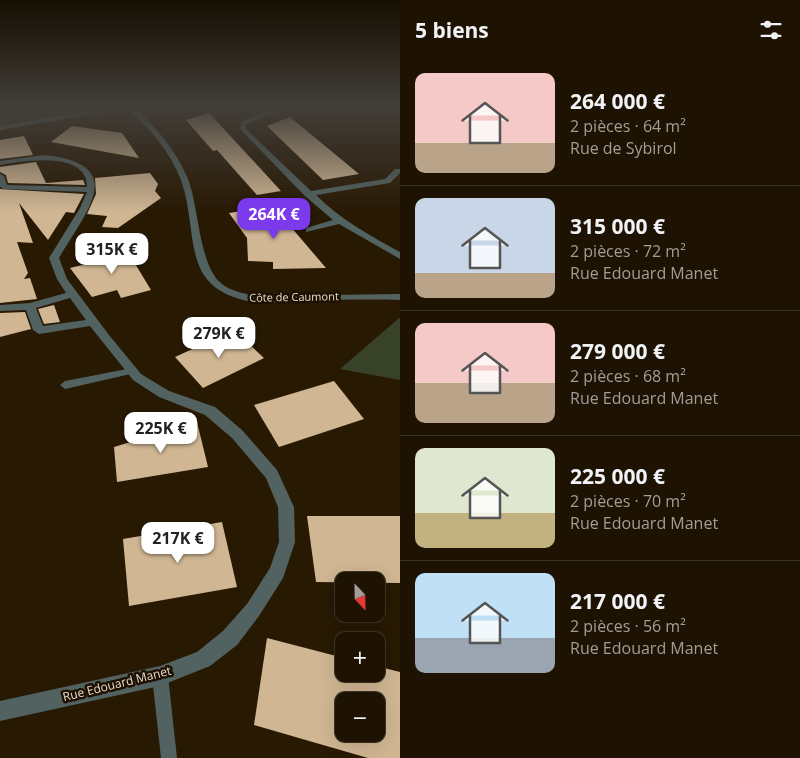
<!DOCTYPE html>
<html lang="fr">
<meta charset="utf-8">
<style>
:root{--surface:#1e1302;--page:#261c0c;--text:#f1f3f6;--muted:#a19e99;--line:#3c3224;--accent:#7c3aed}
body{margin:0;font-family:"Open Sans",sans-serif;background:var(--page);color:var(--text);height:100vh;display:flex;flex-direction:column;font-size:19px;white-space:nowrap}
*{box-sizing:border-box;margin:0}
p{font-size:16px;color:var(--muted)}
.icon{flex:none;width:28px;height:28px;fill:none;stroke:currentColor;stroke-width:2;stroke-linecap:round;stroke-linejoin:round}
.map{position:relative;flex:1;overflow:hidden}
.panel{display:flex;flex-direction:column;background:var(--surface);width:400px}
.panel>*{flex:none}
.needle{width:32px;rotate:158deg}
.controls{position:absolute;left:335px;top:572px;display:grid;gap:10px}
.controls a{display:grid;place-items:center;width:50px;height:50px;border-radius:10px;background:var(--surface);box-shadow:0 5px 20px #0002,0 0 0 1px var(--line);font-size:25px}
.price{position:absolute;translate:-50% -42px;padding:0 11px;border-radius:10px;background:#fff;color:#222;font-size:16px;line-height:32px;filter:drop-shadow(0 1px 2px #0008)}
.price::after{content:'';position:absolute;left:50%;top:30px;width:15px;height:11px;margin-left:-8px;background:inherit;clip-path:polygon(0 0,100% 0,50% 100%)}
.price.on{background:var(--accent);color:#fff}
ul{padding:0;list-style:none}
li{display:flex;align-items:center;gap:15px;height:125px;padding:0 15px}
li+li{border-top:1px solid var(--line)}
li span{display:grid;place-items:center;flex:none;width:140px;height:100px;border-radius:10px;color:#555}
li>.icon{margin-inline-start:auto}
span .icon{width:60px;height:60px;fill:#fffc;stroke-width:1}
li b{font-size:21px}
h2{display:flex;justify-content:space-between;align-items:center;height:60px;padding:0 15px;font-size:21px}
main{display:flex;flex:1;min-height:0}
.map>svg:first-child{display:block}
.green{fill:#374228}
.building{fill:#d0b693;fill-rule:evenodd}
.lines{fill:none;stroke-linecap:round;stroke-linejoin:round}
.lane{fill:#526261;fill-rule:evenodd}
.street{fill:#526261;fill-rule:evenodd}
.labels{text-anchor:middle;stroke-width:5;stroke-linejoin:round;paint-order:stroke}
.far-street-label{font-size:11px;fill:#e8ded0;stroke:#1e1000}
.street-label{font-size:12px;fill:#e8ded0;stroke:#1e1000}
</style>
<main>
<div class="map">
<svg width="400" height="758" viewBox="0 0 400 758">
<rect width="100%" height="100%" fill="#281903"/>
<path class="green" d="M0 106H98L97 109 0 125Z
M400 318V380L340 369 398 319Z"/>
<path class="building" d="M209 113 260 168 281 191 257 195 217 150 213 151 186 120Z
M290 117 359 174 323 180 267 126Z
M72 126 122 133 139 158 51 142Z
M24 136 33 155 0 159V140Z
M36 162 46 183 83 180 85 185 8 183 6 175 0 172V167Z
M150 173 158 184 155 191 161 198 118 228 102 227 107 216 87 214 96 194 95 178Z
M0 189 84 194 74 213 66 212 48 240 19 203 33 243 17 242 28 273 24 279 30 278 37 299 0 303Z
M273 206 326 268 273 269V262L248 261 247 238 229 213Z
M125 247 151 290 121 298 117 290 92 297 70 268 91 263 94 262 90 256Z
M54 305 60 322 44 324 38 309Z
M25 312 31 329 0 337V313Z
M234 330 264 358 203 388 175 357Z
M334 381 364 419 279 447 254 405Z
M197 422 208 467 117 482 114 447Z
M307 516H400V583L316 582Z
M222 522 237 587 129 606 123 539Z
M267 638 344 658V674H376V666L400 672V758H368L254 725ZM344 701H376V734H344Z"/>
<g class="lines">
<path class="lane" d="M132 368 137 371 135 373 65 389 60 385 65 381Z
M160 668 165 671 168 676 177 758H161L152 676 155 671Z"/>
<path class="street" d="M115 106H133C156 127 176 150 188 179 199 207 199 267 222 284 231 291 243 293 254 296L400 294V300C366 299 332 300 298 301 283 302 266 304 252 302 178 288 200 235 181 180 170 151 150 129 127 108L0 130V126Z
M282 106H291L246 124V129L311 191 385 179 395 169H400V173L390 183 316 195C341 220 369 235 400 252V259L339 224 306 232V228L333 220 305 196 240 129 241 122Z
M44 155C131 164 85 213 59 258L67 279 109 335 141 374 169 391 215 407 242 430 277 470 294 507 295 542 283 578 259 616 237 645 210 666 160 686 0 721V701L160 666 197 652 223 631 247 604 270 568 279 542 278 507 266 478 232 438 205 415 159 397 133 380 90 326 39 334 33 330 26 310 0 311V305L30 303 66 293 57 279 49 258 80 208 87 192 4 189 0 187V174L4 176 7 185 87 187C88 150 21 161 0 165V161ZM70 298 86 320 43 326 36 308Z"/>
</g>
<linearGradient id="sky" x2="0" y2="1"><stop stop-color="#160e02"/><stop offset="0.5" stop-color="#423e39"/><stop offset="1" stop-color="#423e39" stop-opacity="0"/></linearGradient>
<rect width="400" height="212" fill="url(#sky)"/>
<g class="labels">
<g class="far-street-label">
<text transform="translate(294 297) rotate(-1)" y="4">Côte de Caumont</text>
</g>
<g class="street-label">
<text transform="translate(117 684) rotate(-14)" y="4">Rue Edouard Manet</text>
</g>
</g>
</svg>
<div class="controls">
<a><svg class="needle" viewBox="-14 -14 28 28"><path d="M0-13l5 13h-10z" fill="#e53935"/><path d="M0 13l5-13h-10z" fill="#a19e99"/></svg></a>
<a>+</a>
<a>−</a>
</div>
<b class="price on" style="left:274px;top:240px">264K €</b>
<b class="price" style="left:112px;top:275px">315K €</b>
<b class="price" style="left:219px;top:359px">279K €</b>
<b class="price" style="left:161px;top:454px">225K €</b>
<b class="price" style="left:178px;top:564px">217K €</b>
</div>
<section class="panel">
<h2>5 biens<svg class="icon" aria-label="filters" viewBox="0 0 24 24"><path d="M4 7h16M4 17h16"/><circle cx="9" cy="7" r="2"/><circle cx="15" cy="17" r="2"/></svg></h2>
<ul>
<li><span style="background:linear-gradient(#f6c9c9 70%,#b9a48a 0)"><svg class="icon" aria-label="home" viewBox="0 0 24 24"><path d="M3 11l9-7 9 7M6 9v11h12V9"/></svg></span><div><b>264 000 €</b><p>2 pièces · 64 m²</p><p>Rue de Sybirol</p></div></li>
<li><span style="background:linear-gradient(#c9d6e8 75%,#b9a48a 0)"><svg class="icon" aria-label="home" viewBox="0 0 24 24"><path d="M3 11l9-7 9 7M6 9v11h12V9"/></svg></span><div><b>315 000 €</b><p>2 pièces · 72 m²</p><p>Rue Edouard Manet</p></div></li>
<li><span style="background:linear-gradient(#f6c9c9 60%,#b9a48a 0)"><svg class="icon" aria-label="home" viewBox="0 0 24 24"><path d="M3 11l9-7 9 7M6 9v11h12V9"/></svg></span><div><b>279 000 €</b><p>2 pièces · 68 m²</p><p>Rue Edouard Manet</p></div></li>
<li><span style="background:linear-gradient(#dfe7d0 65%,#c2b280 0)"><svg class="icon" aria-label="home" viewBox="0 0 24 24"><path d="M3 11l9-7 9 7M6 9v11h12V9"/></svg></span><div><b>225 000 €</b><p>2 pièces · 70 m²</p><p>Rue Edouard Manet</p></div></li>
<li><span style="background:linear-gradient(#bfe0f5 65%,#9aa5b1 0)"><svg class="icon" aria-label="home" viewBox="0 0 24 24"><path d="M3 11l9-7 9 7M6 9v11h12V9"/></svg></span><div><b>217 000 €</b><p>2 pièces · 56 m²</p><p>Rue Edouard Manet</p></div></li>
</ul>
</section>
</main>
